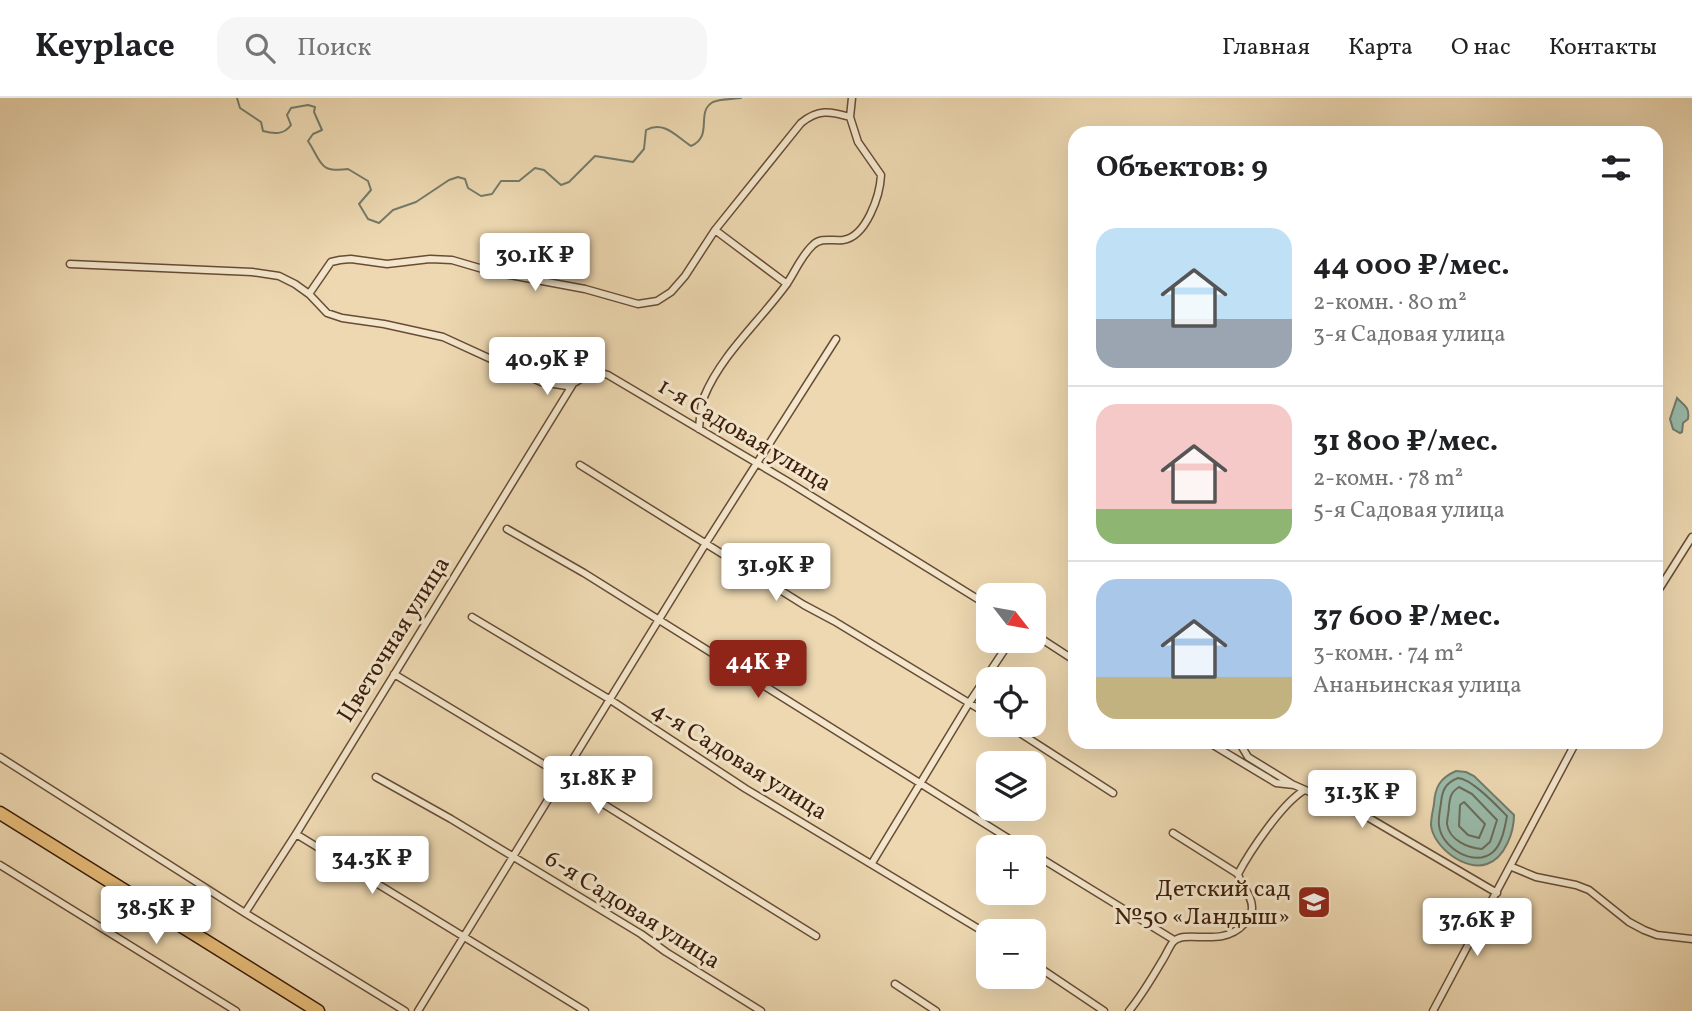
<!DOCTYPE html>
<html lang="ru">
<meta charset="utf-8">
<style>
:root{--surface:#fff;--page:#f6f6f6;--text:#202124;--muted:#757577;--line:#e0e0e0;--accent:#8f2418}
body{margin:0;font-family:Vollkorn,serif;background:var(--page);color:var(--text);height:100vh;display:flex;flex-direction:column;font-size:26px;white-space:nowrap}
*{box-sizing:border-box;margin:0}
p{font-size:23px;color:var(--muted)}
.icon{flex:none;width:38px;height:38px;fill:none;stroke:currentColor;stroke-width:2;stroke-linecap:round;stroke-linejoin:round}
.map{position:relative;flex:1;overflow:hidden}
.side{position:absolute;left:1068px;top:28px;width:595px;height:623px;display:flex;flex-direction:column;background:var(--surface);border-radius:21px;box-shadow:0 7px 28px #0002}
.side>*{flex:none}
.needle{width:46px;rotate:121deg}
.buttons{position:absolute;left:976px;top:485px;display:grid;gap:14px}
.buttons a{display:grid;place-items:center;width:70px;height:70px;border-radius:14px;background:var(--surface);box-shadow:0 7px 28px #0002;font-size:35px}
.price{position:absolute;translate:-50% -60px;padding:0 16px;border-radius:7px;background:#fff;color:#222;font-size:23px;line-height:46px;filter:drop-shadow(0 2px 4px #0008)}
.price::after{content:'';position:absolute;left:50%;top:42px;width:21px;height:16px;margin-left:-10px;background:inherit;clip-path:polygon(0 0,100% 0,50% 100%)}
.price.selected{background:var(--accent);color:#fff}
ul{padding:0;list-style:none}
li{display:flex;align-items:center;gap:21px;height:175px;padding:0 28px}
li+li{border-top:2px solid var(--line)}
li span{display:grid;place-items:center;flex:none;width:196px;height:140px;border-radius:21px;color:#555}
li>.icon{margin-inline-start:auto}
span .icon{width:84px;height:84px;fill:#fffc;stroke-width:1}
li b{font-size:30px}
h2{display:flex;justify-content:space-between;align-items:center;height:84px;padding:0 28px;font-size:30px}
header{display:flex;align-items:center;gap:42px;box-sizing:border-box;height:98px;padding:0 35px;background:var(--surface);border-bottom:2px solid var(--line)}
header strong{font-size:33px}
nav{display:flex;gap:38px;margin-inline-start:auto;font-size:24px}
.search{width:490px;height:63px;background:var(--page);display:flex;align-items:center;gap:18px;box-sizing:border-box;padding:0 24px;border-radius:21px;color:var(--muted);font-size:26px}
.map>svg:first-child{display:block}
.water{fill:#99baa9;stroke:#747b6a;stroke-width:2}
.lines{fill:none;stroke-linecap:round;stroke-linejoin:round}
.shore{stroke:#6a6c5a;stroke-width:2}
.stream{stroke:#747b6a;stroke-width:2}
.street-casing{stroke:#684c34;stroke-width:9}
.highway-casing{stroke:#3c1d0b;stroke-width:15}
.street{stroke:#f3e6cc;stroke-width:6}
.highway{stroke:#e6bc78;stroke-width:12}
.labels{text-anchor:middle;stroke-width:6;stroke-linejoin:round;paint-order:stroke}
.street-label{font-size:24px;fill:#3c1d0b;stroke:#f3e6cc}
.poi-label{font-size:24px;fill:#3c1d0b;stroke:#f3e6cc;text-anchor:end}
</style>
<header>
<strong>Keyplace</strong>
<div class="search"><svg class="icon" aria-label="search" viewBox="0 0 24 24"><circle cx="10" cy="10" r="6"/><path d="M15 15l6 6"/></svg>Поиск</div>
<nav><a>Главная</a><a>Карта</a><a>О нас</a><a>Контакты</a></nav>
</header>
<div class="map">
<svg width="1692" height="913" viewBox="0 0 1692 913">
<rect width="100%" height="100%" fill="#edd8b1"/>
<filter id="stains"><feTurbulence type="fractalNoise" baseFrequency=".00286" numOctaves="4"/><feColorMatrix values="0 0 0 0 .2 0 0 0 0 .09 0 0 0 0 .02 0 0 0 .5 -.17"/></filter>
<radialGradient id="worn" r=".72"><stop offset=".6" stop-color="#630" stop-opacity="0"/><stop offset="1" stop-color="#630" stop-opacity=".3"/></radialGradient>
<path class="water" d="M1677 300C1683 307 1690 308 1688 321L1683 325 1682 334 1680 335 1673 331 1670 321Z
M1456 673 1466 674 1474 678 1514 717C1514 734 1505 760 1487 766 1466 774 1433 749 1431 727 1431 720 1433 712 1434 706 1435 689 1440 680 1456 673Z"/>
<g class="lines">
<path class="shore" d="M1458 680C1472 681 1497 708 1507 718 1505 729 1502 746 1493 754 1475 770 1441 750 1439 727 1438 721 1440 712 1441 705 1442 693 1445 685 1458 680Z
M1459 689 1472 696 1497 722 1490 744 1482 751C1468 750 1449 742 1447 726 1447 720 1449 714 1449 708 1450 699 1451 694 1459 689Z
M1464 704 1485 726 1479 740 1468 737 1459 728 1460 707Z"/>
<path class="stream" d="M237 0 240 10 261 24 263 33C274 36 284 37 291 27L287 17 291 10 308 7 315 9 314 14 322 32 313 36 308 43C322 64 318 75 348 71L368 83 371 92 359 106 368 121 379 125 393 112 416 104 449 82 458 79 465 81 468 90 481 98 492 96 501 83H519L535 70 544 72 561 87 569 84 595 58 633 64 644 51 646 32C664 22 677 39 691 48 714 38 695 14 713 4 720 1 734 1 741 0"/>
<g class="street-casing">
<path id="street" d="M70 166 252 174 279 178 295 186 309 196 327 215 342 220 384 226 443 239 541 284 567 288C586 282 586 269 608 277L787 383 989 508
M787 186 715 132 801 25C818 11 830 13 850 19
M309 196 331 164 340 162 351 161 387 166 430 161 452 162 493 174 585 191 638 206 657 203 671 194 685 178 715 132
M699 331C700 321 700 309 704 299 721 257 759 224 786 187 795 174 801 158 813 147 821 139 832 143 843 142 866 139 880 98 881 77L858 44 850 19 852 0
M580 367 804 507 834 523 989 617
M507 431 584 475 1022 749
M1656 496 1692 439
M472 519 609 601 746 691 989 837
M1034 536 1074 562
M394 576 563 678 571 686 816 838
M1006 626 1113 695
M1208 644 1276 685 1294 687 1369 720 1497 795
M1239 644 1248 659 1292 686
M0 659 245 815 405 913
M376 679 451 721 641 836 666 854 761 913
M1173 735 1238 776
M296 736 585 913
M1034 756 1174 842
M872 765 969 605 1011 542
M0 767 236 913
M1512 769 1536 779 1576 787 1589 792 1629 824 1644 832 1657 837 1692 841
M245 815 296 736 573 286
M1034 866 1104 913
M895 886 936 913
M418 913 706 445 836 241
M1129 913C1142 897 1152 880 1162 863 1166 857 1169 849 1173 844 1186 830 1221 851 1244 826 1248 822 1251 817 1252 811 1253 798 1241 788 1238 776 1250 753 1282 706 1303 693
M1433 913 1576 644"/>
</g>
<g class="highway-casing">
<path id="highway" d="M0 715 318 913"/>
</g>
<use href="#street" class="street"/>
<use href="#highway" class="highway"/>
</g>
<defs>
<g id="school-square" transform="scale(1.75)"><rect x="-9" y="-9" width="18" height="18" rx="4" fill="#8f2418" stroke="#f3e6cc"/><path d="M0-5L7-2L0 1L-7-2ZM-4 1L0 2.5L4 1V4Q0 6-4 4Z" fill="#fff"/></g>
</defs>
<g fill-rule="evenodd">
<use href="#school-square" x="1314" y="804"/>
</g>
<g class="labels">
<g class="street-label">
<text transform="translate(745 336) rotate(31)" y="8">1-я Садовая улица</text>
<text transform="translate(393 541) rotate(-58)" y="8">Цветочная улица</text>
<text transform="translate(740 662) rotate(32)" y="8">4-я Садовая улица</text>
<text transform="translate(633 811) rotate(32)" y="8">6-я Садовая улица</text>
</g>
<g class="poi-label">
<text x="1290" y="798">Детский сад<tspan x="1290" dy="28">№50 «Ландыш»</tspan></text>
</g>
</g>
<rect width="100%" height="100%" filter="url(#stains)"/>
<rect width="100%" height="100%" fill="url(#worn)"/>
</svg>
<div class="buttons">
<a><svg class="needle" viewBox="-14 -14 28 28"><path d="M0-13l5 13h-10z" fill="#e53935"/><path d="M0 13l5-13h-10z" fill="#757577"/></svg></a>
<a><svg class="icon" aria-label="locate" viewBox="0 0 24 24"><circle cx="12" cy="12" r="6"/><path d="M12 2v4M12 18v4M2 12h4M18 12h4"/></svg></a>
<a><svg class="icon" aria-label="layers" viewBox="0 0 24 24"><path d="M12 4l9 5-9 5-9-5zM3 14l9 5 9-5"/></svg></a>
<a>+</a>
<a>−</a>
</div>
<b class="price" style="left:535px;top:195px">30.1K ₽</b>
<b class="price" style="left:547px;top:299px">40.9K ₽</b>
<b class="price" style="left:776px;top:505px">31.9K ₽</b>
<b class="price selected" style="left:758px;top:602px">44K ₽</b>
<b class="price" style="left:598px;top:718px">31.8K ₽</b>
<b class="price" style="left:1362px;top:732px">31.3K ₽</b>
<b class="price" style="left:372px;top:798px">34.3K ₽</b>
<b class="price" style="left:156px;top:848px">38.5K ₽</b>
<b class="price" style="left:1477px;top:860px">37.6K ₽</b>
<section class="side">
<h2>Объектов: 9<svg class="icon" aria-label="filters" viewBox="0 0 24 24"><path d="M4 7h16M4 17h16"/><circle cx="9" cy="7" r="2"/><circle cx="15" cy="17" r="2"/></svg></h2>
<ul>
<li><span style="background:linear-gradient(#bfe0f5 65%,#9aa5b1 0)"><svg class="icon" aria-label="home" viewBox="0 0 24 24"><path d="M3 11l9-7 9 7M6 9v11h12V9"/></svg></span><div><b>44 000 ₽/мес.</b><p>2-комн. · 80 m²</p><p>3-я Садовая улица</p></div></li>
<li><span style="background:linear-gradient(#f6c9c9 75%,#8fb573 0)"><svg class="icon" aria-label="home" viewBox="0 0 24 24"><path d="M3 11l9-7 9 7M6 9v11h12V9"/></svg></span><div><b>31 800 ₽/мес.</b><p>2-комн. · 78 m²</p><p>5-я Садовая улица</p></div></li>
<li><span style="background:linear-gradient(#a9c7e8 70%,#c2b280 0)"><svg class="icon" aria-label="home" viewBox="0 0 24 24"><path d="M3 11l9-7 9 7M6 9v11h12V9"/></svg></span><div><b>37 600 ₽/мес.</b><p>3-комн. · 74 m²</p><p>Ананьинская улица</p></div></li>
</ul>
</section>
</div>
